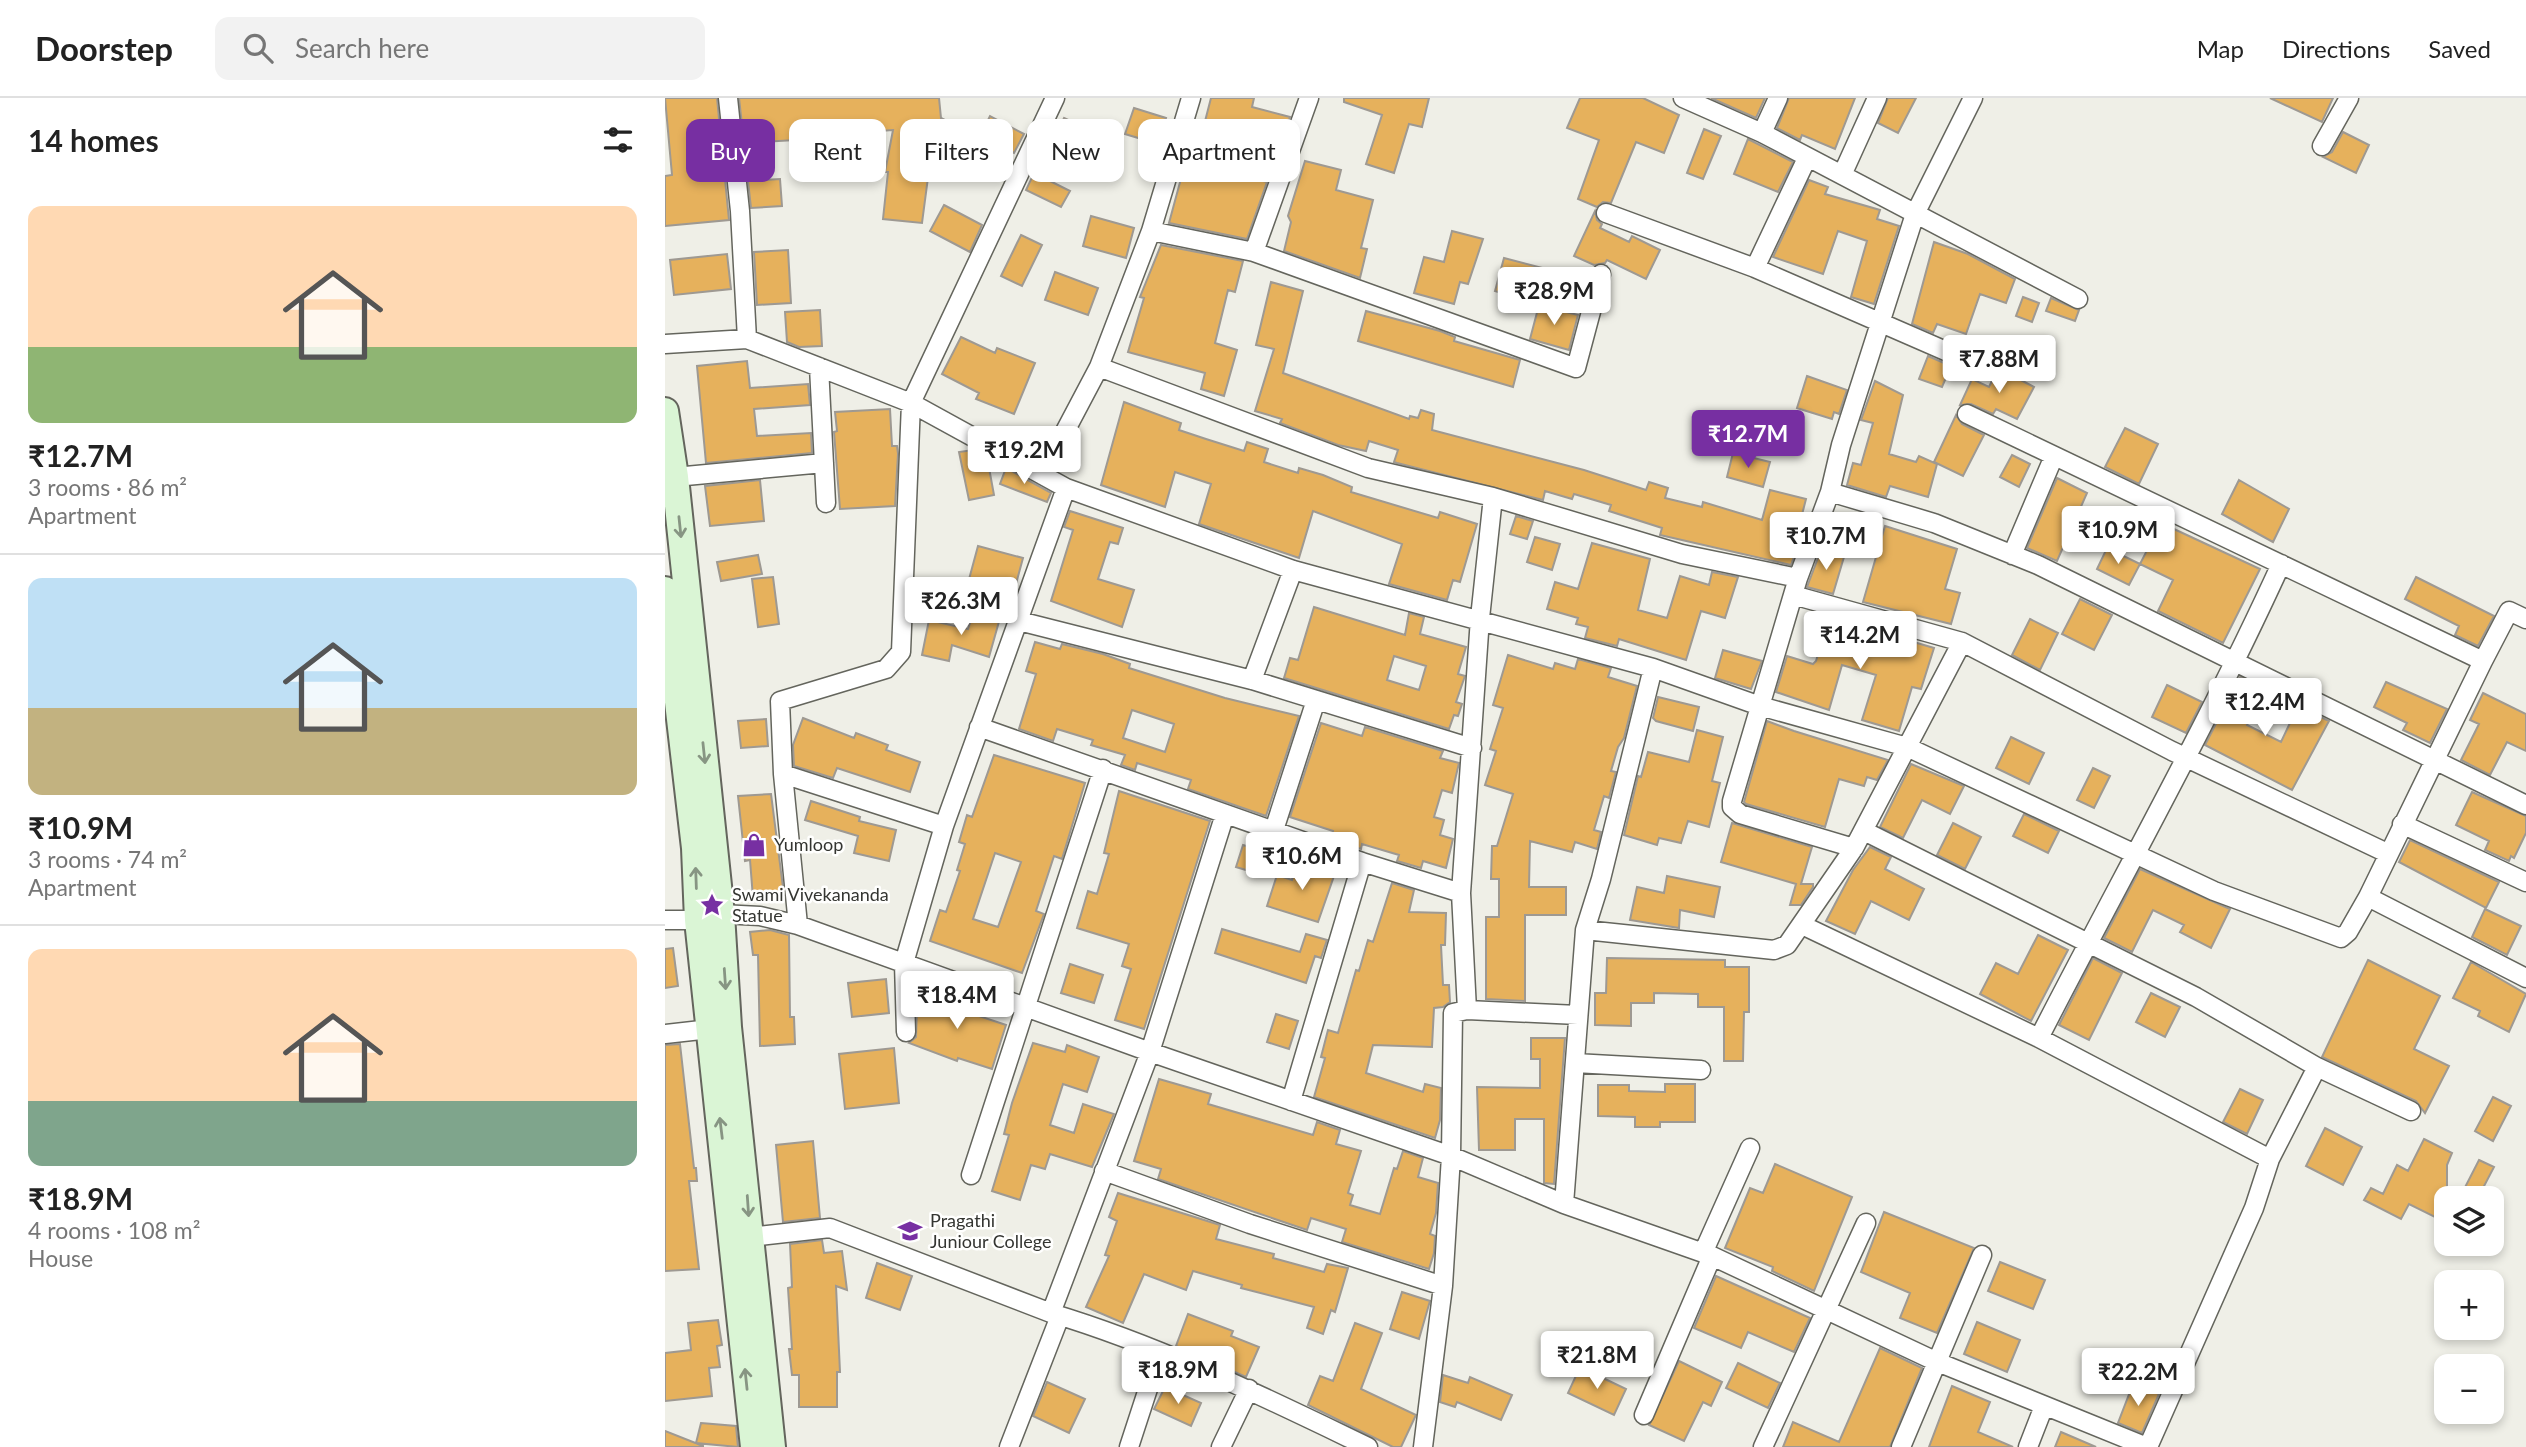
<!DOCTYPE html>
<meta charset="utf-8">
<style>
:root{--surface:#fff;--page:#f2f2f2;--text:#222;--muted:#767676;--line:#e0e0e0;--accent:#772fa2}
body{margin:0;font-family:Lato,sans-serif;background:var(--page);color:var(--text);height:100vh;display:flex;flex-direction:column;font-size:26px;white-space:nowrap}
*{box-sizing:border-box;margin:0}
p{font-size:23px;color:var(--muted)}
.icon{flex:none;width:38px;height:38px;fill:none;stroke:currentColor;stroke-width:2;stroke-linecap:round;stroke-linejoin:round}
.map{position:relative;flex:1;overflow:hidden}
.panel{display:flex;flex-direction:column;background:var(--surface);width:665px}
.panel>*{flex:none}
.hud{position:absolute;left:21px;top:21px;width:665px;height:63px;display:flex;gap:14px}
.controls{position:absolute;left:1769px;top:1088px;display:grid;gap:14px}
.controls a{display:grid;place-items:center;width:70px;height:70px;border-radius:14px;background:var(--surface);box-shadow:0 4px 10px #0003;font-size:35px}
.price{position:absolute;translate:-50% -60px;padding:0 16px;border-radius:7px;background:#fff;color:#222;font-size:23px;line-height:46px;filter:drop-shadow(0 2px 4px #0008)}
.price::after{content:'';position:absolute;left:50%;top:42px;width:21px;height:16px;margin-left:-10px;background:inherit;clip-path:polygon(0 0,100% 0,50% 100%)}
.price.selected{background:var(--accent);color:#fff}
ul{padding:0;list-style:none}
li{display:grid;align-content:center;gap:14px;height:371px;padding:0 28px}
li+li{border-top:2px solid var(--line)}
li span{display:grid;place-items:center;height:217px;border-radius:14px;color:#555}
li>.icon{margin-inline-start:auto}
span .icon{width:126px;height:126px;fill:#fffc;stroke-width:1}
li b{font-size:30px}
h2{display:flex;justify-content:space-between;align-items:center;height:84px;padding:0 28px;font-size:30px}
.pill{padding:0 24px;border-radius:14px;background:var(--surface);box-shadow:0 4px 10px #0003;font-size:24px;line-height:63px}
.pill.selected{background:var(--accent);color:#fff}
header{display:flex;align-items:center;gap:42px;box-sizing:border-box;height:98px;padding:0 35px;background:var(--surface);border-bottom:2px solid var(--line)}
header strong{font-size:33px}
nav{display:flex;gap:38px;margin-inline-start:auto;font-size:24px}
.search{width:490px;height:63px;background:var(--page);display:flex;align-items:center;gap:18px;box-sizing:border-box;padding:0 24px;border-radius:14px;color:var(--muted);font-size:26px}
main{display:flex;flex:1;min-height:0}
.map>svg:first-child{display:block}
.building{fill:#e6b15c;stroke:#9e9992;stroke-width:2;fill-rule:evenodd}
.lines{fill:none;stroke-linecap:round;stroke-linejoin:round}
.minor-casing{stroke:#64655d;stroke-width:21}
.secondary-casing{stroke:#64655d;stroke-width:30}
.minor{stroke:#fff;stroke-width:18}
.secondary{stroke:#daf5d5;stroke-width:26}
.oneway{stroke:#879583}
.labels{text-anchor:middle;stroke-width:5;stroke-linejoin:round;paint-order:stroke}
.poi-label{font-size:18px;fill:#343531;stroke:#fffffe;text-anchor:start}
</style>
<header>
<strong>Doorstep</strong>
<div class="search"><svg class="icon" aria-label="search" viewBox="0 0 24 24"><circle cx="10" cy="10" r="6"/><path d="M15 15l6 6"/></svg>Search here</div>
<nav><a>Map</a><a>Directions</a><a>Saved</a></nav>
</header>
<main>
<section class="panel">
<h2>14 homes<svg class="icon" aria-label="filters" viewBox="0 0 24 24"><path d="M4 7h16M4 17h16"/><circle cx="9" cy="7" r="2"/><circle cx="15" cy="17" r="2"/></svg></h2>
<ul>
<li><span style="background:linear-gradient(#ffd9b3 65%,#8fb573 0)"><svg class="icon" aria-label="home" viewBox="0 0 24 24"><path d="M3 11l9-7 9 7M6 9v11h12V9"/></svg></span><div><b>₹12.7M</b><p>3 rooms · 86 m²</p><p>Apartment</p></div></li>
<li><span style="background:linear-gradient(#bfe0f5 60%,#c2b280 0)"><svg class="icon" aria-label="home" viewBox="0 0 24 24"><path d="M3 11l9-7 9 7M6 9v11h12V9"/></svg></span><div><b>₹10.9M</b><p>3 rooms · 74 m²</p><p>Apartment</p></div></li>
<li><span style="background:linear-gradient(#ffd9b3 70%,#7fa58c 0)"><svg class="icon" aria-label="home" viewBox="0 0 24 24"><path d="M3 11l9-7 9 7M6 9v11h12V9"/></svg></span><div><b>₹18.9M</b><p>4 rooms · 108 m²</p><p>House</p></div></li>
</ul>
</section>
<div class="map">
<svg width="1861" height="1349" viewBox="0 0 1861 1349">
<rect width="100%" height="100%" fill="#efefe7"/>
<path class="building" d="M0 0H52L64 122 0 128V78L7 77Z
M74 0H274L276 20 314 40 325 18 359 36 349 55 341 51 325 80 267 49 257 125 218 121 223 74H220L228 32 172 36 174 55 131 58 130 42 79 45Z
M546 0H589L587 9 625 19 614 51 573 40 564 74 602 84 582 141 504 125 521 62 532 30 538 31Z
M679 0H764L757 29 744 26 729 75 701 66 717 17 679 4Z
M915 0H978L1014 17 999 55 971 44 946 105 938 104 932 109 913 101 934 42 902 30Z
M1046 0H1100L1091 20Z
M1124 0H1190L1170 51 1137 37 1135 42 1112 30Z
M1223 0H1251L1233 35 1213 25Z
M1605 0H1668L1657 24Z
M469 10 501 20 493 46 460 36Z
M399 20 433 36 420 63 386 47Z
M1039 31 1056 38 1038 81 1022 75Z
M1678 34 1704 47 1691 75 1658 59 1667 54Z
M1083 41 1128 64 1113 94 1069 76Z
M640 63 676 72 671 92 708 102 696 150 702 151 695 180 619 153 626 124 623 118Z
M369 75 405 93 396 109 361 92Z
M115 81 117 108 86 110 83 83Z
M1144 82 1163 89 1160 96 1215 112 1212 121 1234 128 1209 206 1186 199 1202 143 1173 133 1158 176 1108 159Z
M279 107 317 127 305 154 265 133Z
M930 113 932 122 937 126 935 130 964 144 967 138 995 152 981 181 942 162 940 165 929 167 909 158Z
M426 118 469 130 461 160 418 148Z
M787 133 818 141 803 186 795 184 789 206 749 195 759 159 779 164Z
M356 137 377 147 357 188 336 178Z
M1269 144 1303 156 1350 181 1341 205 1315 196 1301 236 1272 226 1268 235 1247 226Z
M496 147 578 163 570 194 563 192 550 245 572 252 559 298 536 291 540 275 463 254 479 200 475 199Z
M123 152 126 205 92 207 89 154Z
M62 156 66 191 9 197 5 162Z
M839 160 885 172 876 206 830 193Z
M390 174 433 190 423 217 380 202Z
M606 184 638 193 618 275 744 321 745 318 753 320 756 312 769 316 767 332 919 372 981 392 984 384 1003 390 1000 400 1037 409 1038 404 1097 422 1105 392 1141 401 1130 444 1134 445 1126 467 995 437 997 430 944 413 946 407 909 396 907 401 880 393 878 402 732 365 729 364 733 352 704 343 701 353 673 347 615 325 617 321 590 313 609 251 591 247Z
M1358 199 1374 205 1367 224 1351 218Z
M1386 200 1414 212 1410 223 1381 213Z
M874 207 913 217 904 252 865 241Z
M155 212 157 248 134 249 122 244 120 214Z
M701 213 775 233 790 239 789 243 855 262 848 289 693 243Z
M296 239 330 255 332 250 370 265 349 316 311 301 314 295 277 276Z
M1263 258 1286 268 1277 289 1254 281Z
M82 263 85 290 143 286 145 307 89 311 92 338 146 335 147 355 41 365 32 268Z
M1333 270 1369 289 1352 321 1331 311 1328 316 1306 306 1295 307 1307 281 1324 289Z
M1142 278 1182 292 1174 316 1169 314 1167 321 1132 310Z
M1210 283 1238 297 1224 356 1251 364 1254 358 1272 366 1263 399 1225 388 1221 399 1182 387 1188 365 1196 367 1208 325 1196 322Z
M459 304 516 325 514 332 541 341 579 353 582 344 603 351 599 364 633 375 634 370 658 377 687 389 686 394 773 420 775 414 812 426 795 484 788 482 782 502 724 486 737 446 648 413 634 460 534 426 546 386 510 374 500 409 436 387Z
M225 311 227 348H232L233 356 230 408 175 411 169 334 172 333 170 314Z
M1291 317 1297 326 1319 337 1298 378 1269 364Z
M1460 330 1493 346 1474 386 1440 369Z
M308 352 322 359 329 397 304 402 294 354Z
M1068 355 1105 364 1098 389 1062 379Z
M1347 357 1365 366 1354 389 1335 379Z
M341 370 386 395 382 404 335 386Z
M1392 380 1422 395 1392 463 1362 450Z
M95 382 99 423 45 428 40 388Z
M1574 382 1624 411 1608 444 1557 416Z
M405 413 458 430 453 446 445 444 433 481 469 492 457 529 386 503 408 432 399 429Z
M851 418 868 423 862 441 845 436Z
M1496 425 1595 471 1558 545 1493 513 1508 482 1475 466Z
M1220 428 1292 451 1280 491 1295 495 1286 526 1198 504Z
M870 439 895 446 887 472 862 464Z
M927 445 985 461 973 512 1002 520 1015 478 1044 487 1047 474 1073 479 1060 520 1036 513 1021 562 954 541 952 548 920 540 923 529 911 526 913 520 882 511 890 484 913 491Z
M313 448 358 460 348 497 303 485Z
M1442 450 1475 466 1464 487 1432 471Z
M1156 452 1179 459 1168 496 1142 489Z
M93 457 97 476 56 483 52 464Z
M108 479 114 526 93 529 87 481Z
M1751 479 1829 518 1813 548 1790 537 1794 528 1740 501Z
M1415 501 1447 517 1429 552 1397 536Z
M649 509 740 537 744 515 759 519 755 536 801 549 793 576 800 578 791 604 797 606 793 618 789 617 784 631 619 580 625 560 633 562ZM729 558 761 568 754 592 722 582Z
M309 512 335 520 324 559 287 547 284 563 257 557 264 522 303 531Z
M1164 519 1269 550 1256 591 1247 589 1234 633 1197 622 1211 577 1177 567 1164 612 1111 594 1122 558 1148 566 1151 563Z
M1365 521 1393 535 1375 572 1347 557Z
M370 544 395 551 397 546 438 556 465 566 464 570 560 600 634 618 601 718 523 691 526 682 472 665 470 672 456 667 460 657 426 647 428 642 392 631 388 643 354 631 371 576 361 573ZM467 612 509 626 500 654 458 640Z
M1058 552 1097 563 1086 591 1050 580Z
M843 557 888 571 890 565 910 571 913 561 946 570 943 579 972 588 959 640 953 649 946 673 951 674 944 700 939 698 929 732 936 734 932 751 910 744 907 754 865 743 864 789H901V817H860V903L821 901V819H834V781H826L827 748H832L848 696 820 687 831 653 825 651 838 610 828 607Z
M1575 579 1600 591 1582 627 1616 644 1633 608 1664 623 1627 692 1540 647Z
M1721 584 1782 611 1765 645 1738 632 1742 625 1709 609Z
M1502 587 1537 604 1521 635 1487 619Z
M1818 595 1861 616V653L1842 644 1825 677 1796 662 1814 626 1805 622Z
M993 599 1034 609 1028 633 991 623 988 620Z
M138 620 189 640 191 635 223 647 221 652 255 664 245 694 172 670 168 680 129 668 128 647Z
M101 621 103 648 76 650 73 623Z
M1102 623 1129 633 1223 662 1212 682 1202 679 1199 688 1174 681 1160 729 1081 706 1079 704Z
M656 625 697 638 700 629 778 653 775 660 794 665 787 695 777 692 769 719 779 722 775 737 788 741 781 770 758 763 756 770 732 763 734 757 697 746 696 751 674 744 666 741 668 733 625 719Z
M1032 632 1058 639 1047 683 1055 685 1044 729 1023 723 1016 745 994 740 992 747 959 737 973 678 976 679 983 654 1024 664Z
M1346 639 1379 655 1364 686 1331 670Z
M329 657 420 685 397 761 389 758 371 813 379 816 357 875 265 843 275 812 281 814 295 773 292 772 300 746 294 744 302 717 307 719ZM330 755 356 764 333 829 308 821Z
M1246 666 1299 688 1285 716 1257 702 1238 740 1215 729Z
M1428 670 1445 678 1429 710 1412 702Z
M454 693 545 723 479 931 450 922 466 871 457 868 464 846 412 830 423 793 432 796 444 756 439 755Z
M1807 694 1861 718V735L1849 760 1846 758 1844 763 1820 752 1824 743 1791 727Z
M106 696 119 797 88 800 85 762 80 763 73 698Z
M146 703 195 719 194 723 231 732 224 763 189 755 193 738 140 722Z
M1359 716 1394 733 1383 755 1348 738Z
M1067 725 1147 749 1136 786H1148V789L1136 807H1125L1131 786 1056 764Z
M1288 725 1316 739 1300 771 1272 757Z
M1745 742 1834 784 1821 810 1734 764Z
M578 747 601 754 594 776 571 769Z
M1205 749 1226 759 1220 771 1259 791 1244 822 1206 803 1190 836 1161 823 1188 772Z
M633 762 670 775 653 824 602 808 612 777 627 782Z
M1475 771 1565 811 1546 850 1515 834 1519 827 1488 812 1467 854 1439 840Z
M1002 778 1055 789 1049 819 1015 812 1014 830 965 822 972 789 999 795Z
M727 785 749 792 744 814 781 815 780 847H776L778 887H784L785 904 778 909 769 910 767 949 708 947 701 975 758 994 760 986 776 990 775 1022 770 1040 649 999 660 960 656 959 663 932 673 935 691 872 694 873 703 842 708 844Z
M1820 811 1856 828 1842 857 1807 839Z
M557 831 635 854 641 836 662 842 656 860 650 858 641 885 550 855Z
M105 832 124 837 125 919H129L130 946 95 948 93 857H88L85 834Z
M1373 837 1403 852 1366 923 1315 896 1331 865 1353 876Z
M8 850 13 888 0 890V851Z
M942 860 1060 862V869H1084V914H1079L1078 963H1059V909H1033V896L989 895V905H966V928L930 927V895H941Z
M1428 860 1457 875 1424 942 1394 927Z
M1703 862 1775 898 1749 951 1784 968 1760 1015 1751 1003 1657 959Z
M1806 864 1861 896 1844 934 1813 918 1815 913 1788 900Z
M405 866 438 877 429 905 396 895Z
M221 881 224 915 187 919 183 885Z
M1486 895 1515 909 1500 939 1471 924Z
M257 896 283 905 285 897 308 905 305 915 341 927 327 971 293 960 292 963 244 945 251 939 252 912Z
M611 916 633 923 624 951 602 944Z
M866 940H900L889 1086 879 1085V1021H850V1052H814L812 989 875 990V961H866Z
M368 945 400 954 402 947 434 959 422 994 398 986 385 1027 409 1035 418 1006 449 1016 427 1069 385 1056 380 1071 366 1067 355 1102 327 1093 344 1037 339 1036 347 1005Z
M15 946 29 1070H31L32 1083H24L34 1171 0 1173V947Z
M229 950 234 1005 180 1011 174 956Z
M494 981 546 996 543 1006 648 1037 652 1024 675 1032 671 1046 696 1053 683 1095 688 1097 685 1107 715 1116 729 1070 732 1071 738 1053 758 1060 753 1079 773 1085 771 1115 765 1136 770 1138 769 1155 764 1171 677 1144 681 1131 646 1120 642 1132 493 1081 496 1071 469 1063Z
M1000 986H1030V1024H995V1029H970V1019L933 1018V987H964V993L1000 994Z
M1575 991 1598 1002 1582 1036 1558 1024Z
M1828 999 1846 1008 1828 1043 1810 1033Z
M1660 1030 1697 1049 1678 1087 1641 1068Z
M1759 1041 1787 1055 1782 1067V1125L1744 1106 1736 1121 1699 1102 1706 1090 1718 1096 1732 1067 1743 1073Z
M148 1043 155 1120 118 1124 111 1047Z
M1814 1062 1829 1069 1817 1092 1810 1101H1794Z
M1110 1066 1187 1099 1149 1193 1107 1173 1108 1169 1060 1150 1085 1090 1098 1095Z
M453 1095 555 1127 551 1141 609 1156 608 1160 659 1174 662 1166 683 1170 670 1214 666 1212 658 1236 642 1230 649 1209 576 1190 577 1187 528 1173 521 1192 479 1176 458 1225 421 1209 444 1158 440 1157 452 1123 444 1119Z
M1219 1114 1309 1150 1272 1235 1235 1220 1245 1195 1196 1174Z
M157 1142 159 1155 177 1153 182 1192 171 1188 175 1274H172V1309H134V1277H127L124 1251H127L123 1190 127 1189 125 1146Z
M1335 1164 1380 1182 1368 1211 1323 1193Z
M212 1165 247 1178 235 1212 201 1200Z
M1051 1178 1145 1220 1129 1254 1083 1234 1076 1250 1029 1230Z
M737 1194 765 1203 754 1241 725 1231Z
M523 1216 568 1233 566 1238 594 1249 581 1279 511 1248Z
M53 1222 57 1247 52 1248 55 1269 44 1270 47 1298 0 1303V1255L26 1252 23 1225Z
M1312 1224 1355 1242 1342 1274 1299 1256Z
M690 1225 717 1235 696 1291 751 1317 736 1349H728L643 1307 655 1278 668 1283Z
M1215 1250 1257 1270 1225 1349H1118L1128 1324 1174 1344Z
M1014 1263 1057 1284 1046 1308 1038 1304 1019 1343 984 1327Z
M1073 1265 1115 1285 1103 1310 1061 1290Z
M915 1269 961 1291 949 1317 903 1295Z
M778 1277 803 1285 805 1279 847 1297 836 1322 792 1304 790 1309 775 1304Z
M382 1284 420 1301 404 1335 368 1318Z
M1468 1286 1494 1296 1477 1335 1453 1325Z
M1287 1288 1325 1304 1313 1334 1348 1349H1264Z
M500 1289 536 1305 526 1328 489 1311Z
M36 1325 71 1328 73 1349 31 1345Z
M0 1333 38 1348V1349H0Z
M1396 1334 1431 1349H1390Z"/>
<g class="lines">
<g class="minor-casing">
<path id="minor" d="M63 0 75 113 82 241
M526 0 486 133 589 154
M644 0 589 154 911 270 936 176
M1018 0 1097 35 1413 201
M1097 35 1113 0
M1657 48 1684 0
M1142 60 1090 170 1322 271
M1177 77 1212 0
M941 115 1090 170
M0 246 82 241 246 305 390 0
M154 269 161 405
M434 269 486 133
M10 379 159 365
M1165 394 1269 425 1373 467 1861 707
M828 399 1017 456 1133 480
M1347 457 1389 358
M1128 497 1297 544 1507 653 1722 755
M354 523 587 582 807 650
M1818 563 1844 513 1861 521
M587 582 628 472
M314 629 697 764 796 795 815 520 828 399 703 370 434 269 377 377
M118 676 279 728
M1737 726 1861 784
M609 732 651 602
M1199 733 1531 899 1652 969 1746 1013
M1189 750 1075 716 1067 709V703L1133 480 1165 394 1176 347 1250 116 1308 0
M796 795 802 912
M1703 799 1861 880
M56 816 95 818 133 827 485 954 560 716
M0 822H33
M133 827 118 676 115 603 221 571 236 554 246 305 401 390 628 472 988 570 1095 608 1242 649 1549 793 1676 840 1683 834 1703 799 1818 563 1302 316
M1137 827 1374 940 1605 1061
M920 832 1109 852 1122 847 1189 750 1297 544
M241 934 239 865 279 728 401 390
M0 936 45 931
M1374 940C1455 782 1542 628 1616 466
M910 965 1036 972
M626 1003 697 764
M439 1073 585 1126 778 1188
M306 1077 438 671
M899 1106 1047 1158 1270 1263 1482 1349
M85 1139 165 1130 386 1215 485 954 786 1058 899 1106 920 832 936 781 988 570
M1038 1155 1085 1050
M386 1215C496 1248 599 1299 703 1349
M979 1317 1047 1158
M344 1349 395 1218
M464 1349 495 1254
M556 1349 584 1291
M758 1349 778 1188 786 1058 788 915 802 912 913 917
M1098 1349 1201 1125
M1236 1349 1317 1157
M1363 1349 1379 1308
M1483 1349 1589 1110 1605 1061 1652 969"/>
</g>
<g class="secondary-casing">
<path id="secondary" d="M0 313 10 379 56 816 63 929 107 1349
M0 492 30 750 33 822 89 1349"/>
</g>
<use href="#minor" class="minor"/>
<use href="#secondary" class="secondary"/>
</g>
<defs><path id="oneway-shaft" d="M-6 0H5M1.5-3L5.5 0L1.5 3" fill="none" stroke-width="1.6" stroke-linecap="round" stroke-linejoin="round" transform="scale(1.75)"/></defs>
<g class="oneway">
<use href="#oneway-shaft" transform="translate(15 429) rotate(84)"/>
<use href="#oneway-shaft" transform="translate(39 655) rotate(84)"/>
<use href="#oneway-shaft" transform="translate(31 780) rotate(-92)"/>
<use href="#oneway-shaft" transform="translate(60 881) rotate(86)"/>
<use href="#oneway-shaft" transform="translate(56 1030) rotate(-97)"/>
<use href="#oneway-shaft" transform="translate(83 1108) rotate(86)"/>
<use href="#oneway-shaft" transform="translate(81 1281) rotate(-96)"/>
</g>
<defs>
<g id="shop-bare" transform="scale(1.89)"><path d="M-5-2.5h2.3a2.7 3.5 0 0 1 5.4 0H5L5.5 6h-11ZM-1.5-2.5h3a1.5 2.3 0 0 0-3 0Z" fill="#772fa2" stroke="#fffffe" stroke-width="2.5" paint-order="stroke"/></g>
<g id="sight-bare" transform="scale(1.89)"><path d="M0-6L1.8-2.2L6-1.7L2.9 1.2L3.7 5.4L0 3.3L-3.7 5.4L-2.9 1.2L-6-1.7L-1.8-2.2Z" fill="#772fa2" stroke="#fffffe" stroke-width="2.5" paint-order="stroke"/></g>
<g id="university-bare" transform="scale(1.89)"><path d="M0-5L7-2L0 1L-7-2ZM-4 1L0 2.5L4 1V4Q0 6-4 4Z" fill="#772fa2" stroke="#fffffe" stroke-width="2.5" paint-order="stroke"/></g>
</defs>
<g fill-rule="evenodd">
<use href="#shop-bare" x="89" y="747"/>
<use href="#sight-bare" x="47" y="807"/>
<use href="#university-bare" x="245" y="1133"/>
</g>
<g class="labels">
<g class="poi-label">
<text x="109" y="753">Yumloop</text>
<text x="67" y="803">Swami Vivekananda<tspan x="67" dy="21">Statue</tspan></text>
<text x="265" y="1129">Pragathi<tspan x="265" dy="21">Juniour College</tspan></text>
</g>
</g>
</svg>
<div class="controls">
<a><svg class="icon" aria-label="layers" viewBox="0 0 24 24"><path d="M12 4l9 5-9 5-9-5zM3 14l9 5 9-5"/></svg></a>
<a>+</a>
<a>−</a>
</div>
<b class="price" style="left:889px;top:229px">₹28.9M</b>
<b class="price" style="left:1334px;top:297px">₹7.88M</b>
<b class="price selected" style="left:1083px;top:372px">₹12.7M</b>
<b class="price" style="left:359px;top:388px">₹19.2M</b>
<b class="price" style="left:1453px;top:468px">₹10.9M</b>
<b class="price" style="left:1161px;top:474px">₹10.7M</b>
<b class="price" style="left:296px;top:539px">₹26.3M</b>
<b class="price" style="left:1195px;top:573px">₹14.2M</b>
<b class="price" style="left:1600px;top:640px">₹12.4M</b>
<b class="price" style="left:637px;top:794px">₹10.6M</b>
<b class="price" style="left:292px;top:933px">₹18.4M</b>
<b class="price" style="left:932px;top:1293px">₹21.8M</b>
<b class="price" style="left:513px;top:1308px">₹18.9M</b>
<b class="price" style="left:1473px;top:1310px">₹22.2M</b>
<div class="hud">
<a class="pill selected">Buy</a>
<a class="pill">Rent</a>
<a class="pill">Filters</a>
<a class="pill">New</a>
<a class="pill">Apartment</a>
</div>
</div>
</main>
